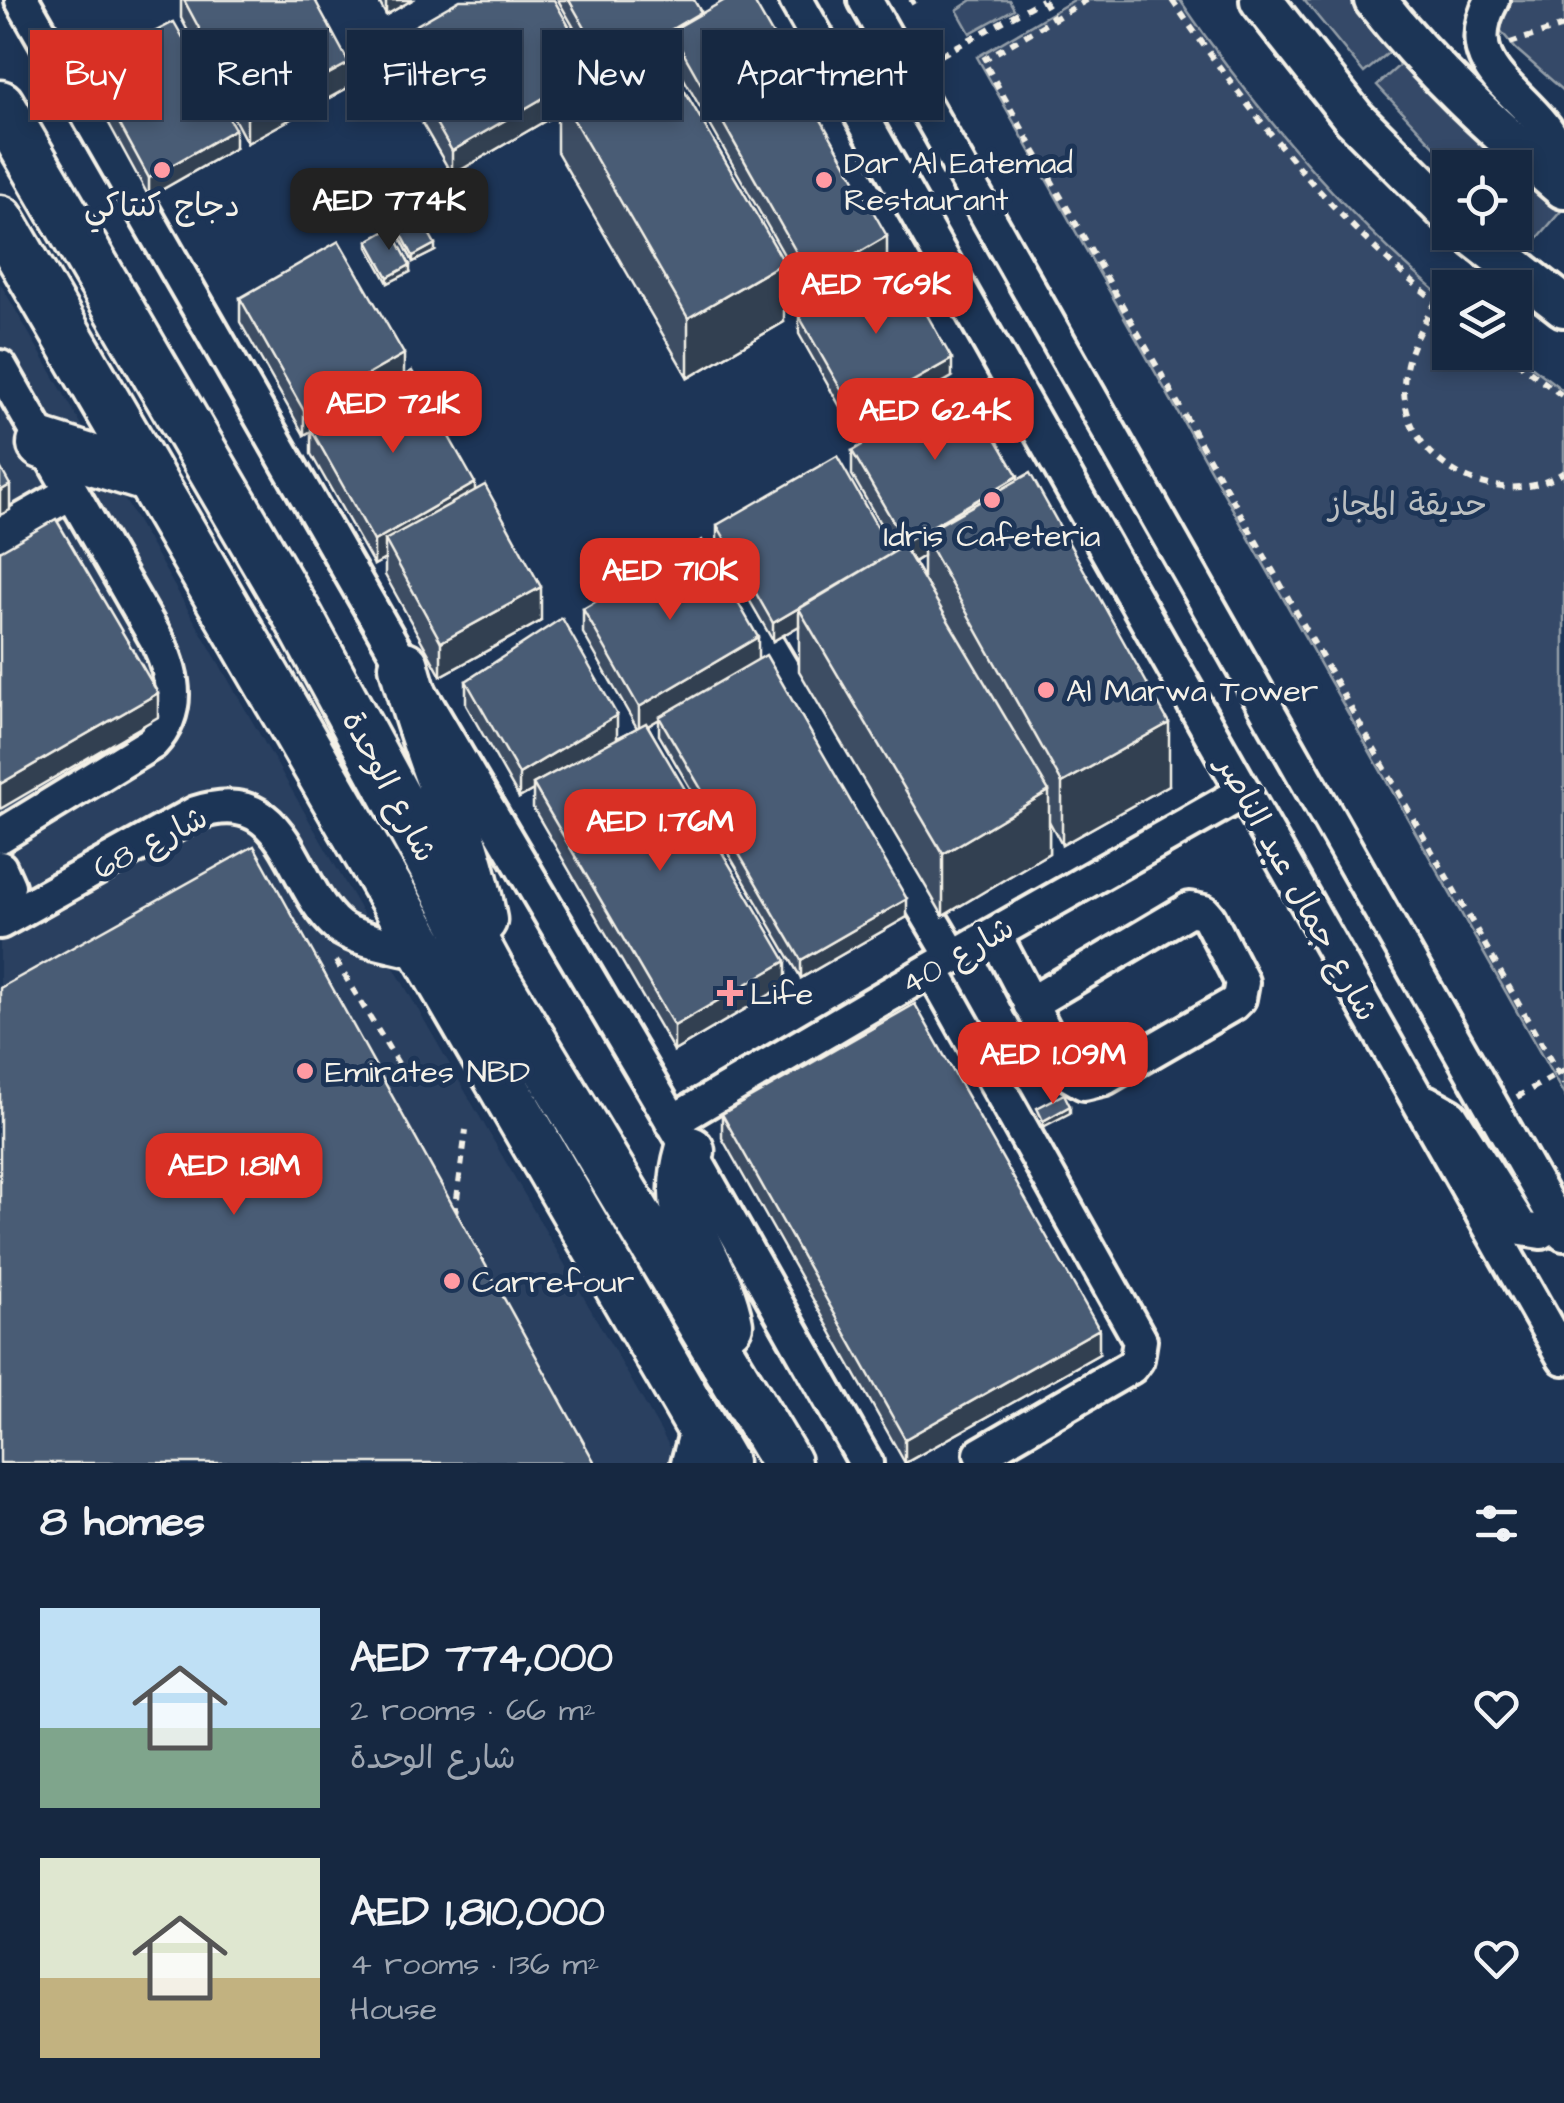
<!DOCTYPE html>
<meta charset="utf-8">
<style>
:root{--surface:#162841;--page:#1f3048;--text:#f1f3f6;--muted:#9ea6b1;--line:#35445a;--accent:#d93025}
body{margin:0;font-family:"Architects Daughter","Playpen Sans Arabic",sans-serif;background:var(--page);color:var(--text);height:100vh;display:flex;flex-direction:column;font-size:38px;white-space:nowrap}
*{box-sizing:border-box;margin:0}
p{font-size:32px;color:var(--muted)}
.icon{flex:none;width:55px;height:55px;fill:none;stroke:currentColor;stroke-width:2;stroke-linecap:round;stroke-linejoin:round}
.map{position:relative;height:1463px;overflow:hidden}
.sheet{display:flex;flex-direction:column;background:var(--surface);flex:1}
.sheet>*{flex:none}
.banner{position:absolute;left:30px;top:30px;width:1000px;height:90px;display:flex;gap:20px}
.buttons{position:absolute;left:1432px;top:150px;display:grid;gap:20px}
.buttons a{display:grid;place-items:center;width:100px;height:100px;border-radius:0px;background:var(--surface);box-shadow:0 5px 15px #0003,0 0 0 2px var(--line);font-size:50px}
.price{position:absolute;translate:-50% -85px;padding:0 22px;border-radius:20px;background:var(--accent);color:#fff;font-size:32px;line-height:65px;filter:drop-shadow(0 2px 5px #0008)}
.price::after{content:'';position:absolute;left:50%;top:60px;width:30px;height:22px;margin-left:-15px;background:inherit;clip-path:polygon(0 0,100% 0,50% 100%)}
.price.selected{background:#222;color:#fff}
ul{padding:0;list-style:none}
li{display:flex;align-items:center;gap:30px;height:250px;padding:0 40px}
li span{display:grid;place-items:center;flex:none;width:280px;height:200px;border-radius:0px;color:#555}
li>.icon{margin-inline-start:auto}
span .icon{width:120px;height:120px;fill:#fffc;stroke-width:1}
li b{font-size:42px}
h2{display:flex;justify-content:space-between;align-items:center;height:120px;padding:0 40px;font-size:42px}
.pill{padding:0 35px;border-radius:0px;background:var(--surface);box-shadow:0 5px 15px #0003,0 0 0 2px var(--line);font-size:35px;line-height:90px}
.pill.selected{background:var(--accent);color:#fff}
.map>svg:first-child{display:block}
.built{fill:#2a4060}
.green{fill:#354a67;stroke:#949ea8;stroke-width:2.5}
.lines{fill:none;stroke-linecap:round;stroke-linejoin:round}
.minor-casing{stroke:#f4f1e8;stroke-width:40}
.major-casing{stroke:#f4f1e8;stroke-width:48}
.highway-casing{stroke:#f4f1e8;stroke-width:55}
.path{stroke:#f4f1e8;stroke-width:6;stroke-dasharray:8 8;stroke-linecap:butt}
.minor{stroke:#1d3557;stroke-width:32}
.major{stroke:#1d3557;stroke-width:40}
.highway{stroke:#1d3557;stroke-width:48}
.wall{fill:#3e4e64;stroke:#f4f1e8;stroke-width:2.5;fill-rule:evenodd}
.shaded-wall{fill:#324051;stroke:#f4f1e8;stroke-width:2.5}
.building{fill:#485b74;stroke:#f4f1e8;stroke-width:2.5}
.poi-dot{fill:#ff9aa2;stroke:#1d3557;stroke-width:4}
.labels{text-anchor:middle;stroke-width:10;stroke-linejoin:round;paint-order:stroke}
.poi-label{font-size:32px;fill:#f4f1e8;stroke:#1d3557;text-anchor:start}
.park-label{font-size:32px;fill:#bbbfc1;stroke:#1d3557}
.street-label{font-size:32px;fill:#f4f1e8;stroke:#1d3557}
</style>
<div class="map">
<svg width="1564" height="1463" viewBox="0 0 1564 1463">
<rect width="100%" height="100%" fill="#1d3557"/>
<filter id="ink" filterUnits="userSpaceOnUse"><feTurbulence type="fractalNoise" baseFrequency=".01" numOctaves="2"/><feDisplacementMap in="SourceGraphic" scale="20" xChannelSelector="R" yChannelSelector="G"/><feConvolveMatrix kernelMatrix="1 2 1 2 8 2 1 2 1" color-interpolation-filters="sRGB"/></filter>
<g filter="url(#ink)">
<path class="built" d="M0 283 679 1463H0Z"/>
<path class="green" d="M972 0H1009L1014 9 970 33 957 10Z
M1074 0H1180C1256 111 1346 217 1450 303V352L1514 353 1564 391V1095L977 57Z
M1304 0H1355L1393 49 1364 73Z
M1475 0H1564V91L1516 49Z
M1402 63 1512 167H1454L1377 85Z
M1515 170 1561 211 1536 240 1515 223Z"/>
<g class="lines">
<g class="minor-casing">
<path id="minor" d="M22 0 404 666 690 1151 866 1463
M796 0 1564 1358
M865 0 1564 1234
M1492 0C1459 61 1510 84 1543 125 1553 137 1558 152 1564 167
M0 367 158 642C175 677 180 713 152 743L0 836
M0 533 70 493
M742 602 953 957
M0 868 8 886 0 903
M0 922 196 813C289 782 288 883 338 926 354 940 405 948 427 954
M994 934 1067 1073 1084 1083 1105 1078 1233 1004 1239 998 1242 982 1209 918 1204 912 1190 909 1030 1004
M932 969 1140 1340 1137 1359 1131 1367 981 1454
M1426 1102 1451 1116 1522 1229 1541 1232 1555 1217
M672 1122 932 969 1244 792
M688 1463 699 1422"/>
</g>
<g class="major-casing">
<path id="major" d="M1261 0 1354 118 1450 214
M1375 0C1430 70 1496 130 1564 188
M1469 232 1564 306"/>
</g>
<g class="highway-casing">
<path id="highway" d="M0 105 295 611 491 973 786 1463
M0 220 722 1463
M42 444 150 478
M404 666C426 752 466 833 482 920
M690 1151C667 1229 715 1255 728 1324"/>
</g>
<path class="path" d="M1043 0 1054 19
M1087 0 983 60 1564 1084
M1172 0C1250 113 1339 229 1450 312
M910 3 915 0
M1510 43 1564 26
M941 55 1042 0
M1436 302C1420 329 1404 355 1404 388 1404 465 1501 514 1564 472
M1504 352 1564 397
M336 961 408 1080 428 1068
M1517 1097 1564 1070
M455 1214 466 1130"/>
<use href="#minor" class="minor"/>
<use href="#major" class="major"/>
<use href="#highway" class="highway"/>
</g>
<path class="wall" d="M181 0H315L349 87 247 143 181 18Z
M378 0H412L386 15Z
M558 0H694L701 14 887 261 812 304 671 56V48L663 53 784 322 688 378 557 152V114L452 175 389 66V41L593 70 597 68Z
M88 66 235 148 149 197 88 85Z
M399 229 435 251 413 262 399 235Z
M368 241 410 272 388 283 368 247Z
M240 298 404 376 475 491 541 621 441 676 385 575V559L374 565 311 454V431L304 435 240 322Z
M799 316 952 377 855 433 799 334Z
M852 451 1018 480 1169 785 1062 845 1049 821V853L943 916 799 671V626L773 641 717 544V525L892 553 896 551 852 475ZM923 556V578L914 562Z
M583 609 758 660 907 917 801 978 659 735V719L648 726 786 985 674 1051 533 808V790L519 798 466 705V681L617 738 637 728 583 633Z
M722 1114 1099 1354 905 1463 722 1138Z"/>
<path class="shaded-wall" d="M386 0H412L386 15Z
M701 12V30L671 31V48L608 86V67Z
M349 63V87L247 143V118Z
M593 69 557 91V114L452 175V151Z
M235 129V148L149 197V178Z
M887 236V261L812 304V280Z
M435 244V251L413 262V256Z
M784 262V322L688 378V318Z
M410 265V272L388 283V277Z
M404 354V378L304 435V411Z
M952 359V377L855 433V414Z
M1018 476V500L923 534V556L905 567V542Z
M475 483V507L385 540V559L374 565V541Z
M10 485V510L0 515V491Z
M892 554 799 609V626L773 641V623Z
M541 587V621L441 676V642Z
M758 637V661L639 731V707Z
M158 693V717L0 809V784Z
M617 715V739L533 784V790L519 798V774Z
M1169 723V785L1062 845V783Z
M1049 791V853L943 916V854Z
M907 899V917L801 978V960Z
M786 961V985L674 1051V1026Z
M1070 1106V1113L1043 1127V1121Z
M1099 1329V1354L905 1463V1439Z"/>
<path class="building" d="M184 0H315L349 63 247 118Z
M460 0H554L593 69 452 151 389 41Z
M569 0H694L701 12 655 39 652 35 605 63Z
M725 0H753L887 236 812 280 671 31Z
M174 22 235 129 149 178 88 66Z
M652 35 784 262 688 318 557 91Z
M420 217 435 244 413 256 399 229Z
M391 228 410 265 388 277 368 241Z
M339 241 404 354 304 411 240 298Z
M896 260 952 359 855 414 799 316Z
M412 371 475 483 374 541 311 429Z
M964 384 1018 476 905 542 852 451Z
M837 456 892 553 773 623 717 525Z
M0 467 10 485 0 491Z
M1030 473 1169 723 1062 783 923 534Z
M485 485 541 587 441 642 385 540Z
M56 519 158 693 0 784V551Z
M702 540 758 637 639 707 583 609Z
M904 546 1049 791 943 854 799 609Z
M562 618 617 715 519 774 466 681Z
M766 655 907 899 801 960 659 717Z
M646 723 786 961 674 1026 533 784Z
M254 846 595 1463H0V988Z
M915 1004 1099 1329 905 1439 722 1114Z
M1064 1094 1070 1106 1043 1121 1037 1108Z"/>
</g>
<g class="poi-dot">
<circle cx="162" cy="170" r="10"/>
<circle cx="824" cy="180" r="10"/>
<circle cx="992" cy="500" r="10"/>
<circle cx="1046" cy="690" r="10"/>
<path d="M725 978h10v10h10v10h-10v10h-10v-10h-10v-10h10z"/>
<circle cx="305" cy="1071" r="10"/>
<circle cx="452" cy="1281" r="10"/>
</g>
<g class="labels">
<g class="poi-label">
<text x="844" y="173">Dar Al Eatemad<tspan x="844" dy="37">Restaurant</tspan></text>
<text x="162" y="216" text-anchor="middle">دجاج كنتاكي</text>
<text x="992" y="546" text-anchor="middle">Idris Cafeteria</text>
<text x="1066" y="701">Al Marwa Tower</text>
<text x="750" y="1004">Life</text>
<text x="325" y="1082">Emirates NBD</text>
<text x="472" y="1292">Carrefour</text>
</g>
<g class="park-label">
<text x="1408" y="515">حديقة المجاز</text>
</g>
<g class="street-label">
<text transform="translate(390 786) rotate(62)" y="11">شارع الوحدة</text>
<text transform="translate(150 842) rotate(-27)" y="11">شارع 68</text>
<text transform="translate(1298 888) rotate(61)" y="11">شارع جمال عبد الناصر</text>
<text transform="translate(957 955) rotate(-30)" y="11">شارع 40</text>
</g>
</g>
</svg>
<div class="buttons">
<a><svg class="icon" aria-label="locate" viewBox="0 0 24 24"><circle cx="12" cy="12" r="6"/><path d="M12 2v4M12 18v4M2 12h4M18 12h4"/></svg></a>
<a><svg class="icon" aria-label="layers" viewBox="0 0 24 24"><path d="M12 4l9 5-9 5-9-5zM3 14l9 5 9-5"/></svg></a>
</div>
<b class="price selected" style="left:389px;top:253px">AED 774K</b>
<b class="price" style="left:876px;top:337px">AED 769K</b>
<b class="price" style="left:393px;top:456px">AED 721K</b>
<b class="price" style="left:935px;top:463px">AED 624K</b>
<b class="price" style="left:670px;top:623px">AED 710K</b>
<b class="price" style="left:660px;top:874px">AED 1.76M</b>
<b class="price" style="left:1053px;top:1107px">AED 1.09M</b>
<b class="price" style="left:234px;top:1218px">AED 1.81M</b>
<div class="banner">
<a class="pill selected">Buy</a>
<a class="pill">Rent</a>
<a class="pill">Filters</a>
<a class="pill">New</a>
<a class="pill">Apartment</a>
</div>
</div>
<section class="sheet">
<h2>8 homes<svg class="icon" aria-label="filters" viewBox="0 0 24 24"><path d="M4 7h16M4 17h16"/><circle cx="9" cy="7" r="2"/><circle cx="15" cy="17" r="2"/></svg></h2>
<ul>
<li><span style="background:linear-gradient(#bfe0f5 60%,#7fa58c 0)"><svg class="icon" aria-label="home" viewBox="0 0 24 24"><path d="M3 11l9-7 9 7M6 9v11h12V9"/></svg></span><div><b>AED 774,000</b><p>2 rooms · 66 m²</p><p>شارع الوحدة</p></div><svg class="icon" aria-label="heart" viewBox="0 0 24 24"><path d="M12 20l-8-8c-3-5 5-10 8-4 3-6 11-1 8 4z"/></svg></li>
<li><span style="background:linear-gradient(#dfe7d0 60%,#c2b280 0)"><svg class="icon" aria-label="home" viewBox="0 0 24 24"><path d="M3 11l9-7 9 7M6 9v11h12V9"/></svg></span><div><b>AED 1,810,000</b><p>4 rooms · 136 m²</p><p>House</p></div><svg class="icon" aria-label="heart" viewBox="0 0 24 24"><path d="M12 20l-8-8c-3-5 5-10 8-4 3-6 11-1 8 4z"/></svg></li>
</ul>
</section>
